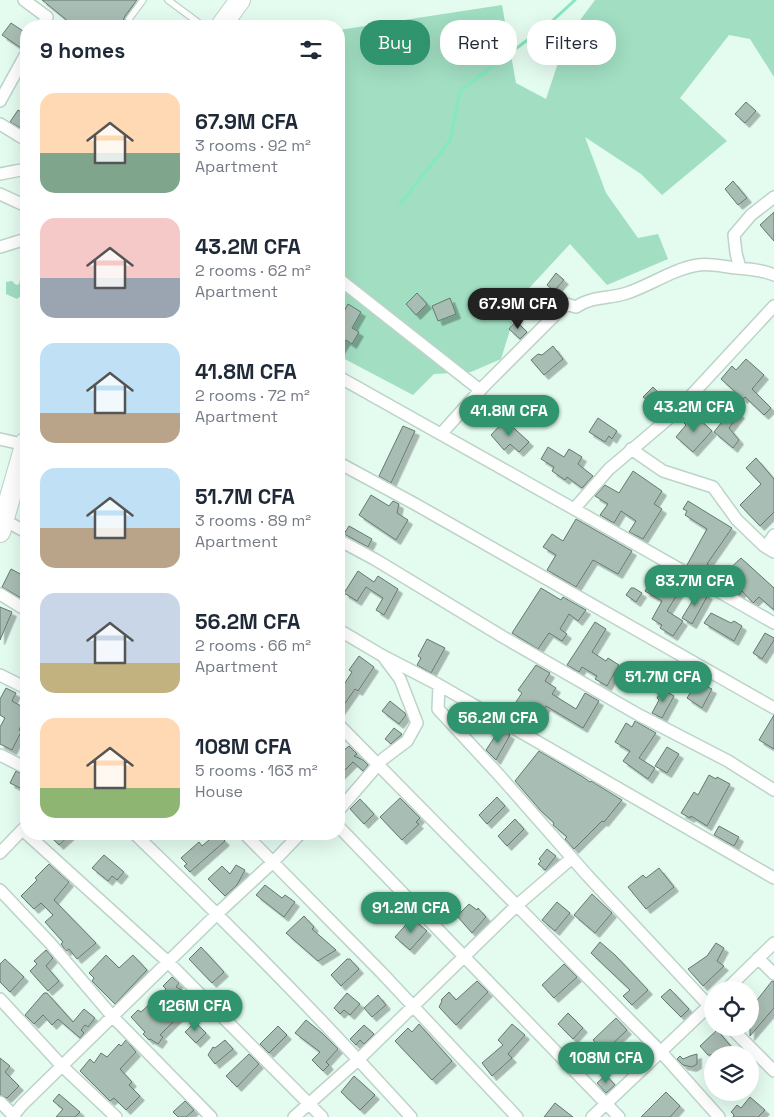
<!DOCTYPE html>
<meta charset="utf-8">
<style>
:root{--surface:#fff;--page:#f6f6f7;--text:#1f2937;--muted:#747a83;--accent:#30946f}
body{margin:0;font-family:"Space Grotesk",sans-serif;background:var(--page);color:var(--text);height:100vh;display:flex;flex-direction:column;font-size:19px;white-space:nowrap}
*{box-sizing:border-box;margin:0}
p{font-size:16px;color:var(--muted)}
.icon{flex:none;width:28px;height:28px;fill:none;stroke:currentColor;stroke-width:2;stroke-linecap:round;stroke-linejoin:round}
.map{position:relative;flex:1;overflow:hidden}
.sheet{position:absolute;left:20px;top:20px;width:325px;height:820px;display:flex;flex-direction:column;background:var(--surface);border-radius:20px;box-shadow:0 5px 20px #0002}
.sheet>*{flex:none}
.top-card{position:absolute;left:360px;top:20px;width:339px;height:45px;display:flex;gap:10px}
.fabs{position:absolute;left:704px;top:981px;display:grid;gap:10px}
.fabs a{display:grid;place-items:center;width:55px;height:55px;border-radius:50%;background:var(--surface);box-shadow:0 5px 20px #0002;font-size:25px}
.price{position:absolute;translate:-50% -42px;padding:0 11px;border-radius:18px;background:var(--accent);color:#fff;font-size:16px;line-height:32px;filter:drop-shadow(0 1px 2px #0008)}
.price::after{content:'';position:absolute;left:50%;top:30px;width:15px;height:11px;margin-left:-8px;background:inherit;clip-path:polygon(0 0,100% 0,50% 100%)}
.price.selected{background:#222;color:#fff}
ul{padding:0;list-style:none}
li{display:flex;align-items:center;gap:15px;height:125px;padding:0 20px}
li span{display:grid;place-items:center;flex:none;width:140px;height:100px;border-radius:15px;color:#555}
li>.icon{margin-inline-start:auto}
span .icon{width:60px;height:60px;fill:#fffc;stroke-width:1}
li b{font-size:21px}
h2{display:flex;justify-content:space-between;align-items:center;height:60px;padding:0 20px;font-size:21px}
.chip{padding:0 18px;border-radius:20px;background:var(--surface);box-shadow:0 5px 20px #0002;font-size:18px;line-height:45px}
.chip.selected{background:var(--accent);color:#fff}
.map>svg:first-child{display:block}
.green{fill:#a1dec2}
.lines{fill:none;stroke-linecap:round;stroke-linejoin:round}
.stream{stroke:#85e8be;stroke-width:3}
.building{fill:#a8bdb3;stroke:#65796f;filter:url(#shadow)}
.service-casing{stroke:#bdd3c8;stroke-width:8}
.minor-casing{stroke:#bdd3c8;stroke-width:14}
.trunk-casing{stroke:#bdd3c8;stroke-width:22}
.service{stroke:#fff;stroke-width:5.5}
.minor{stroke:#fff;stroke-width:11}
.trunk{stroke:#fff;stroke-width:20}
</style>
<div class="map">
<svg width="774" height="1117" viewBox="0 0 774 1117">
<defs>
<filter id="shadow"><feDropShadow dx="4.5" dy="4.5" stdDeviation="0" flood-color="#0004"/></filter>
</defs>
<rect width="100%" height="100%" fill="#e4fbf0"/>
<path class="green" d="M595 0H774V77L750 39 729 35 680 98 727 141 662 195 641 174 585 137 606 193 638 238 658 234 668 259 607 285 570 244 520 298 501 359 471 372 434 374 413 395 339 356V30L502 5 516 83 546 99 566 39Z
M22 274 26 276C26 289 27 291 17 299L6 294V282L12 281 16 285 19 284Z"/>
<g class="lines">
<path class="stream" d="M400 204 450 141 460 91 550 23 575 0"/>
</g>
<path class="building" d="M42 0H137L125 16 121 26H74Z
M11 23 26 33V47L21 48 2 35Z
M746 102 756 111 745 123 735 114Z
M18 110 26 115V131L10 122Z
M733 181 747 198 738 205 725 189Z
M774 212V241L760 225Z
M556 273 564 280 554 291 547 285Z
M417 293 427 304 416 315 406 304Z
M450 298 456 314 438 321 432 306Z
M348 304 361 312 352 328 359 332 352 344 346 340 339 351V321Z
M516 321 527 332 520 339 509 329Z
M553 346 563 359 544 375 531 360 538 354 542 355Z
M746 359 764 375 752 389 771 408 764 415 745 397 743 399 721 379 732 366 736 370Z
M653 387 670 404 660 414 656 410 654 413 644 403 647 400 643 397Z
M733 408 740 414 729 428 739 440 733 448 714 432Z
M693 413 712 431 693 452 676 437 686 425 684 423Z
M598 418 617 431 612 439 609 436 605 442 589 432Z
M505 420 529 442 519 452 510 444 504 450 491 435Z
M403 426 415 431 391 483 379 476Z
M548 447 564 457 569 449 582 457 578 464 593 476 582 488 567 477 565 480 552 471 554 467 541 459Z
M756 458 774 479V512L760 526 740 505 761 484 746 468Z
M633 471 662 491 654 504 662 509 643 539 629 532 636 521 621 511 614 523 600 515 608 504 595 496 605 485 619 493Z
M371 495 389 506 393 501 399 504 397 513 408 520 396 540 359 515Z
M688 501 732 528 707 564 721 572 715 581 687 565 707 529 685 515 687 511 683 509Z
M576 519 632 551 618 574 593 560 576 587 547 570 556 555 543 547 552 534 563 541Z
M349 526 372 539 368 547 344 534Z
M741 558 774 588V610L759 597 753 603 742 591 739 595 729 589 734 582 725 573Z
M11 569 26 577V601L2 587Z
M658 570 671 578 673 574 685 582 667 611 683 621 673 636 660 628 662 625 652 619 662 601 645 591Z
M358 571 374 582 378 576 398 589 384 615 376 610 383 598 366 587 357 601 344 593Z
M541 588 561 600 563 597 586 610 578 621 569 614 560 629 567 634 562 641 549 633 538 649 512 633Z
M631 588H634L642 593 636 602 626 595Z
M699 590 708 595 692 624 682 618Z
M0 607 12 612 0 640Z
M711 613 731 623 734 621 742 626 734 641 704 623Z
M595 622 606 629 592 652 606 661 608 658 619 665 607 686 595 679 597 676 582 667 579 672 567 665Z
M765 633 774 638V640L762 659 753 653Z
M427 639 445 648 431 673 417 665 421 658 418 656Z
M359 656 374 667 358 691 355 689 339 712V683L343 686 352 672 349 670Z
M536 665 550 673 545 681 556 688 552 694 576 709 585 693 599 701 583 728 546 706 534 726 510 711 522 693 518 690Z
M697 682 712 689 702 708 687 698Z
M6 688 16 693 12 701 26 709V715L19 730 21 732 12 750 0 744V727L5 718 0 715V699Z
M662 689 674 696 662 718 652 713 659 700 657 698Z
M390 701 405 713 406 715 399 724 382 711Z
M774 715V749L759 740Z
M635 721 656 733 639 758 655 768 648 779 623 761 630 751 615 742 626 723 632 727Z
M394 728 402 734 391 744 385 739Z
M500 729 510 735 496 760 486 750Z
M349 746 357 754 354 756 363 760 368 765 363 771 353 762 339 776V754Z
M667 747 679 754 667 773 655 766Z
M539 751 583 777 590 782 591 781 622 800 604 822 602 821 574 849 565 839 567 837 553 825 554 823 541 811 515 781Z
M16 771 26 776V791L10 783Z
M709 775 716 779 717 777 730 784 707 826 691 816 690 818 681 813 694 792 698 795Z
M497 797 505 806 487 824 479 815Z
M400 798 420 818 416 822 419 824 402 840 380 817Z
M360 799 374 814 364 824 350 809Z
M515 819 524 829 507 846 498 836Z
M719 826 739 837 734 846 714 835Z
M48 834H71L59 845Z
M216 834H218L225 841 190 872 184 866 187 864 181 858 199 842 202 846Z
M547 849 556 856 545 870 538 864 541 861 539 859Z
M104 855 124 872 117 880 112 876 108 881 92 868Z
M49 864 69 882 54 900 96 943 77 959 69 949 66 951 61 944 63 942 45 922 53 915 41 903 34 909 21 896 37 880 35 878Z
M236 865 245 870 237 885 225 896 208 879 222 866 230 874Z
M659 868 674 887 646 909 628 887 643 875 646 878Z
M265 885 282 898 285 895 295 902 284 917 256 895Z
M592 894 612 913 595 933 574 915Z
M557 902 570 913 555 931 542 920Z
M469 904 477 910 478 908 486 917 472 933 457 916Z
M304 916 314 927 312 929 336 950 318 961 286 933Z
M412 918 427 931 410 950 395 937Z
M600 942 615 955 648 990 632 1005 623 996 630 990 591 953Z
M716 943 724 948 717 961 724 966 703 986 688 969 707 956Z
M201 947 224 972 212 983 189 959Z
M46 950 53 958 46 966 59 981 48 991 30 971 37 964 34 961Z
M106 955 119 968 133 955 147 970 115 1004 92 981 94 978 89 973Z
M5 959 24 977 10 992 0 982V964Z
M347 959H350L359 969 341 986 331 975Z
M564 964 577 977 554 998 542 985Z
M172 977 179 983 176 987 190 995 182 1011 183 1012 160 1035 163 1037 158 1044 150 1039 149 1040 143 1034 145 1032 131 1017 138 1010 141 1012 166 989 163 986Z
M477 981 488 992 456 1025 439 1007 442 1001 441 1000 449 992 456 1000Z
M772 981H774V1008L750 1036V1009Z
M670 989 689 1009 681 1017 661 997Z
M44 993H47L73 1022 84 1009 95 1018 88 1027 85 1025 81 1030 84 1033 80 1038 58 1019 52 1025 43 1015 34 1024 25 1015Z
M347 993 360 1004 350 1015 344 1010 340 1014 334 1008Z
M378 995 386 1005 372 1017 364 1008Z
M568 1013 583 1028 573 1039 558 1024Z
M616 1018 627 1030 604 1052 593 1040Z
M306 1020 322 1033 338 1049 326 1062 329 1065 323 1071 312 1060 320 1052 295 1033Z
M195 1022 206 1033 196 1043 185 1032Z
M419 1024 452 1061 432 1080 395 1041 408 1028 412 1032Z
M512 1024 525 1035 508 1054 512 1058 492 1076 482 1063 503 1045 498 1040Z
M364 1025 374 1034 364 1044 360 1040 356 1045 350 1039Z
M278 1026 287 1035 269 1053 260 1044Z
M717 1030 735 1051 731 1055H708L700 1046Z
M126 1040 136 1052 120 1069 132 1082 129 1085 140 1096 126 1110 114 1098 110 1101 80 1071 90 1059 94 1063 101 1053 107 1057 119 1044 121 1046Z
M225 1040 233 1049 215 1064 208 1055 213 1047 215 1048Z
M641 1043 650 1052 638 1063 629 1054Z
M249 1054 259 1064 237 1087 226 1076Z
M697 1054V1064L692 1067 683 1065 677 1059 680 1056 683 1059 690 1056Z
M0 1058 10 1066 5 1072 19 1086 7 1098 0 1095Z
M606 1075 615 1085 606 1093 597 1083Z
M354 1076 375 1095 360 1110 341 1092Z
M666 1092 680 1106 670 1117H641Z
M59 1094 80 1112 75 1117H56L63 1109 53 1101Z
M750 1097 765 1110 758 1117H733L734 1115 731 1112 737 1105 741 1108Z
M185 1101 194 1110 186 1117H178L173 1112Z
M555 1103 573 1117H544Z"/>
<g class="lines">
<g class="service-casing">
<path id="service" d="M168 0 203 26
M129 19 143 0"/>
</g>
<g class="minor-casing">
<path id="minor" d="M24 0 47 17 42 26
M0 101 26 54
M0 124 26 140
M0 174 26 169
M0 194 26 206
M0 247 26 239
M740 268 736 253 734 235 751 215 774 197
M339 279 480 390
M339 377 574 509 774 623
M441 434 484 386 566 304 576 307C591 296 610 299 627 293 651 285 673 269 698 265 710 263 725 267 736 268 749 269 763 270 774 275
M0 439 26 445
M631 449 663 471 713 487 737 520 764 546 774 552
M339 463 415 504 774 708
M574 509 609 469 674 414 774 306
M4 520 26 532
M339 540 376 560 503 637 639 715 728 761 774 790
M766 547 774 535
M0 594 26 610
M339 630 383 656 439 685 774 878
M0 675 26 688
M439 685 438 709 499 775 587 875 712 1009
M339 725 661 1052 719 1117
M0 755 26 768
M339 810 383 759 407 741 417 723 400 679 385 659
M339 827 619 1117
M27 834 168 962 322 1117
M135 834C230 925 322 1019 411 1117
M245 834 381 972 517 1117
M0 853 26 826
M0 890 50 943 113 1017 211 1117
M758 958 774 974
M726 990 774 943
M0 999 62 1066 116 1117
M731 1028 774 1071
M0 1102 15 1117
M12 1117 22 1105 218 913 273 862 300 834
M294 1117 359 1059 516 906 572 858
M592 1117 712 1003"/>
</g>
<g class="trunk-casing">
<path id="trunk" d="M221 26 240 0
M0 532 26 442"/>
</g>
<use href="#service" class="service"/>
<use href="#minor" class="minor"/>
<use href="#trunk" class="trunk"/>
</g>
</svg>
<div class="fabs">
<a><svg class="icon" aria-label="locate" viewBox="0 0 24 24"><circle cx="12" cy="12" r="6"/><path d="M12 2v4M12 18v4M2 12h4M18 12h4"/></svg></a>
<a><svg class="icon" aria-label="layers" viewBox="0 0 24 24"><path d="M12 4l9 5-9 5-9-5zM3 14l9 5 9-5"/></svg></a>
</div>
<b class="price selected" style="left:518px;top:330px">67.9M CFA</b>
<b class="price" style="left:694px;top:433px">43.2M CFA</b>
<b class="price" style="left:509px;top:437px">41.8M CFA</b>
<b class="price" style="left:695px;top:607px">83.7M CFA</b>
<b class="price" style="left:663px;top:703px">51.7M CFA</b>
<b class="price" style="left:498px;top:744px">56.2M CFA</b>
<b class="price" style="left:411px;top:934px">91.2M CFA</b>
<b class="price" style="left:195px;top:1032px">126M CFA</b>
<b class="price" style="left:606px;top:1084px">108M CFA</b>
<div class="top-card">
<a class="chip selected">Buy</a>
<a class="chip">Rent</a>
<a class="chip">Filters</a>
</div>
<section class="sheet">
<h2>9 homes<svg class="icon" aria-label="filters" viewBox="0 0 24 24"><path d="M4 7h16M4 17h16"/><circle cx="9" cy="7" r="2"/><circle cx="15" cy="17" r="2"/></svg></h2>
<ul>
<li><span style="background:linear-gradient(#ffd9b3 60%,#7fa58c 0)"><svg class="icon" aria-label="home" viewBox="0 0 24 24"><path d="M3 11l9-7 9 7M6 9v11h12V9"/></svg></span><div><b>67.9M CFA</b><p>3 rooms · 92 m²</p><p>Apartment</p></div></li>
<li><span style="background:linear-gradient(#f6c9c9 60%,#9aa5b1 0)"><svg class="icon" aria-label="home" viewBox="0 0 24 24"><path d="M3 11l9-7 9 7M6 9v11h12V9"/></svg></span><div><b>43.2M CFA</b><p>2 rooms · 62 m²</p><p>Apartment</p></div></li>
<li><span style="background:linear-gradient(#bfe0f5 70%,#b9a48a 0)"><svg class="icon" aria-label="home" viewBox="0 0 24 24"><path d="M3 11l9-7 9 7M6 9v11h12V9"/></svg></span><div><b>41.8M CFA</b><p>2 rooms · 72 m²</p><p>Apartment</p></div></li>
<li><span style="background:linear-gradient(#bfe0f5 60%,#b9a48a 0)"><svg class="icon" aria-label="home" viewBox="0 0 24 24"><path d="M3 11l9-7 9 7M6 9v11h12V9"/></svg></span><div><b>51.7M CFA</b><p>3 rooms · 89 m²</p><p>Apartment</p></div></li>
<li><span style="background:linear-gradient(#c9d6e8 70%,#c2b280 0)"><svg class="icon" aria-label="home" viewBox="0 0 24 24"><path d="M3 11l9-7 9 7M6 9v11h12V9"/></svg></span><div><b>56.2M CFA</b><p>2 rooms · 66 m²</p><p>Apartment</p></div></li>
<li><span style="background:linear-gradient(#ffd9b3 70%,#8fb573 0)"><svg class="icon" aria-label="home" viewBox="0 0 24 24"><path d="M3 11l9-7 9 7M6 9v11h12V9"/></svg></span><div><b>108M CFA</b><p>5 rooms · 163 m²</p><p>House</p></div></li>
</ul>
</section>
</div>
